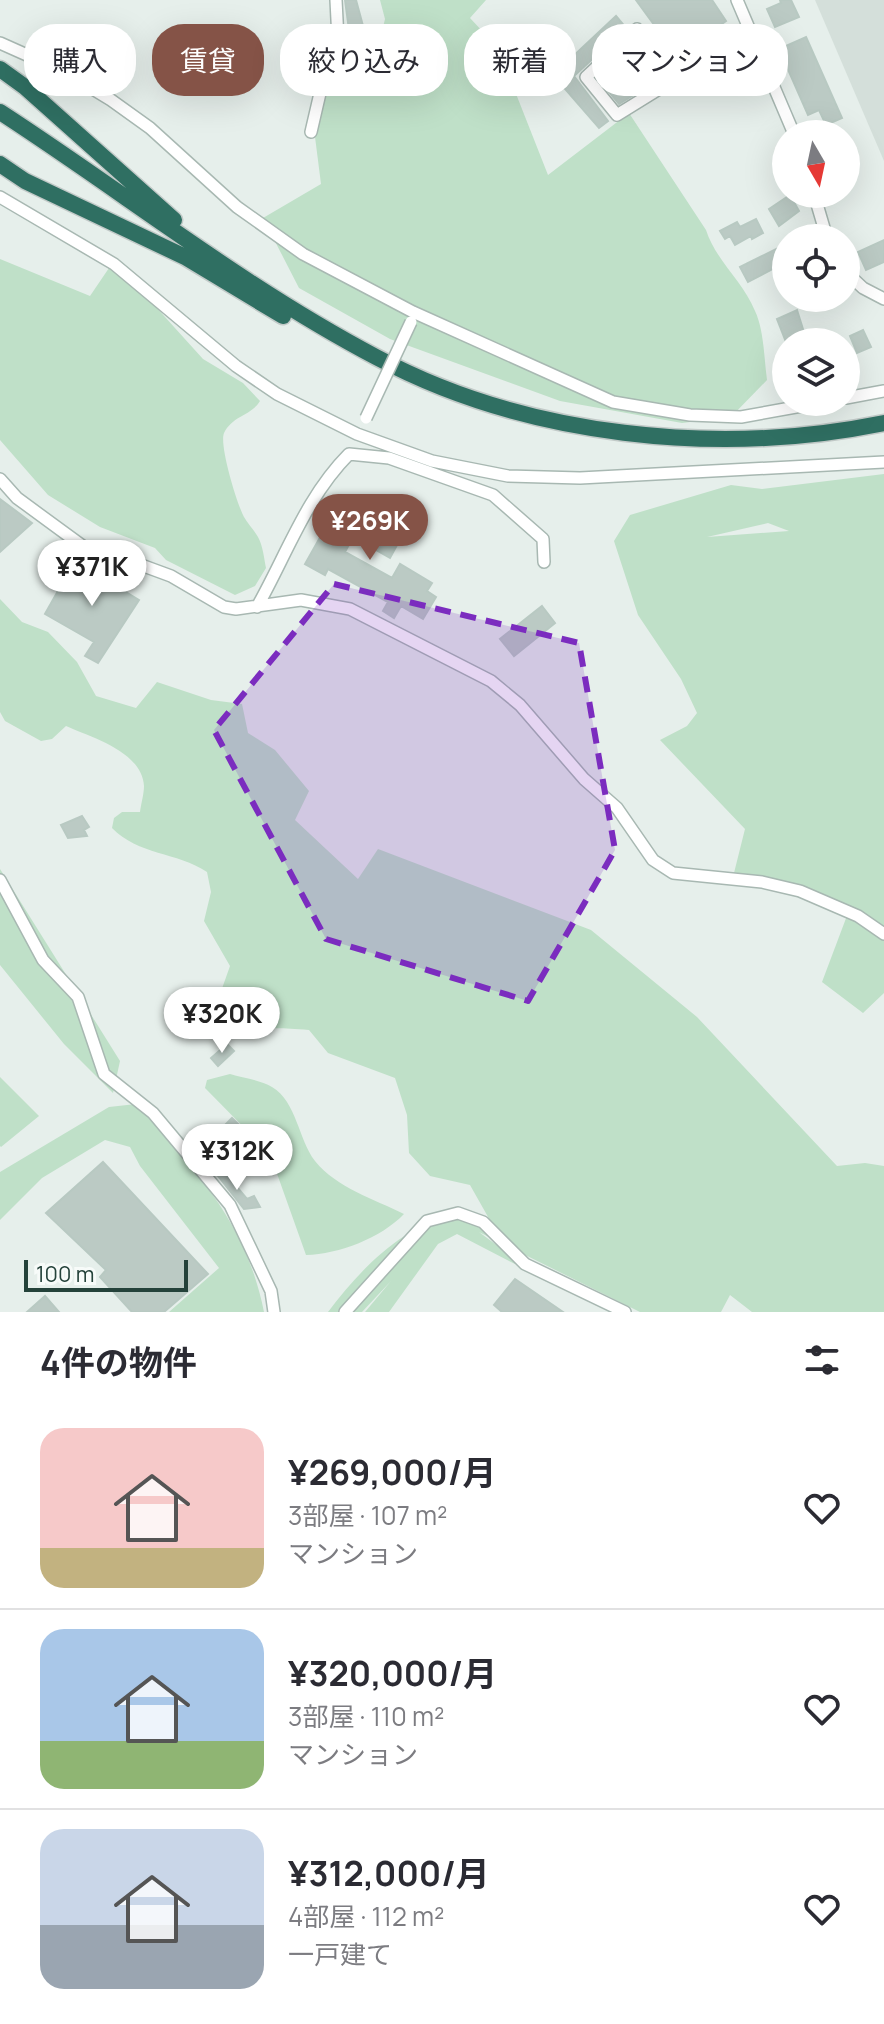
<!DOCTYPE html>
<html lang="ja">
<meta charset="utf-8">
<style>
:root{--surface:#fff;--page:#f7f7f7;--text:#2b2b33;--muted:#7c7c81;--line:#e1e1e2;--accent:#855347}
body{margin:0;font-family:Manrope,"Noto Sans JP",sans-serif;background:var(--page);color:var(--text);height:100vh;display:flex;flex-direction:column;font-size:30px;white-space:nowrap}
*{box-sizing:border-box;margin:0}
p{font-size:26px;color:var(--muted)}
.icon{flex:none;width:44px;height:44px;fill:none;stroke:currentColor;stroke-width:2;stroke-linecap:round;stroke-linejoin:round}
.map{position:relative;height:1312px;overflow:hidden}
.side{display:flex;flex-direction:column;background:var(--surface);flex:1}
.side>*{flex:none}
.banner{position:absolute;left:24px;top:24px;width:836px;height:72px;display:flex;gap:16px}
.needle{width:52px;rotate:171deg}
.fabs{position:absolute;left:772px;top:120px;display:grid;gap:16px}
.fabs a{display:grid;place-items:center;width:88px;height:88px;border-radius:50%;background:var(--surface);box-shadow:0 8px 32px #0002;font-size:40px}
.scale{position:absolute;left:24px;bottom:20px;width:164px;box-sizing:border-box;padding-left:8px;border:4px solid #24423a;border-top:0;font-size:22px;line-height:28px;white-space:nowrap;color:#24423a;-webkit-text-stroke:6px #f7fbf9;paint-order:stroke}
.price{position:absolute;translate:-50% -68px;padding:0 18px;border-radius:28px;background:#fff;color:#222;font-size:26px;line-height:52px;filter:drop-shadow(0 2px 4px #0008)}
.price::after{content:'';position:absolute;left:50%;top:48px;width:24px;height:18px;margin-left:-12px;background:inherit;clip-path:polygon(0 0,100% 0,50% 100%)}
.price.on{background:var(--accent);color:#fff}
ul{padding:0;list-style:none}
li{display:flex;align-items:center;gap:24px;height:200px;padding:0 40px}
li+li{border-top:2px solid var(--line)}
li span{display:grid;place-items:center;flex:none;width:224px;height:160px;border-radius:24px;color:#555}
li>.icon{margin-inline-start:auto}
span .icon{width:96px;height:96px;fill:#fffc;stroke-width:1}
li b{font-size:34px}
h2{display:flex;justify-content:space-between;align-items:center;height:96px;padding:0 40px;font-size:34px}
.tag{padding:0 28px;border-radius:32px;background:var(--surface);box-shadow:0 8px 32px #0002;font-size:28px;line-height:72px}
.tag.on{background:var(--accent);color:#fff}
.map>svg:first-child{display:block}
.built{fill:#d4dfda}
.green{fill:#bfe0c8;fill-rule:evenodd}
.building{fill:#bbcac4;stroke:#b8c9c2;stroke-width:2}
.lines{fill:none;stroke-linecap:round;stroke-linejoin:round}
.minor-casing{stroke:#a8b8b2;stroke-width:14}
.highway-casing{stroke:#c2cac8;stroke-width:19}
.minor{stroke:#fff;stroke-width:11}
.highway{stroke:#2f6f62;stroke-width:16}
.minor-bridge-casing{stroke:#a8b8b2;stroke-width:14;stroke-linecap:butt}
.minor-bridge{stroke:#fff;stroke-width:11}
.marked{fill:#7b2cbf;fill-opacity:0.2;stroke:#7b2cbf;stroke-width:6;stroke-dasharray:16 10;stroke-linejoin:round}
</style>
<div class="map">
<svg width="884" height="1312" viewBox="0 0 884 1312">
<rect width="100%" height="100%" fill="#e6efeb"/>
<path class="built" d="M815 0H884V161Z"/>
<path class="green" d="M380 0H486L470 18 498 48 548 175 629 113 706 230C716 261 743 281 755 311 764 330 764 358 767 380L731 417 682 423 560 401 390 339 299 288 263 218 321 184 314 129 324 76 374 64 385 19Z
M0 259 90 296 109 268 146 296 203 359 243 383 260 401C251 416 233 415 224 433 219 445 237 504 244 517 248 524 254 530 258 537 263 546 264 558 266 568L255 586 235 595 166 560 155 548 100 527 48 495 0 440Z
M884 474V993L863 1013 822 982 848 913 806 893 734 873 745 829 660 740 687 726 697 713 681 679 638 615 614 541 630 515 731 485 762 489ZM768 523 789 531 707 537Z
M0 599 22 622 48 632 77 662 96 696 136 708 157 682 211 700 242 704 248 733 275 750 309 791 295 820 358 879 378 849 591 930 697 1017 837 1166 865 1163 884 1166V1312H752L730 1295 721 1312H640L479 1232 514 1258 515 1264 457 1234 438 1244 389 1312H365L391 1281 362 1312H328C362 1267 401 1228 456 1212L496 1231 470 1185 430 1176 409 1153 407 1115 395 1078 328 1053 309 1030C261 1025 254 1037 219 997L230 966 204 921 211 892 207 872C177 852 138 855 112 828L114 818 122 812H140C141 804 144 794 144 786 142 751 90 737 66 726L52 739 41 741 5 721 0 712Z
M0 869 120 1061 113 1093 64 1044 0 965Z
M230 1074C243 1078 260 1080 272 1087 297 1102 298 1139 315 1161 337 1188 374 1199 404 1214 381 1238 339 1254 306 1255L270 1154 205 1088 207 1080Z
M0 1077 39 1116 1 1147 0 1146Z
M136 1104C196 1172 245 1219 264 1312H169L219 1268 140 1166 130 1147 105 1140 42 1178 0 1220V1172L109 1107Z"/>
<path class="building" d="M345 0H356L366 37 376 33 382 51 363 58 355 35 350 37Z
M636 0H712L726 21 677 56Z
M780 0H791L799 17 775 27 767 9 781 3Z
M616 16 626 28 574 76 608 121 599 128 553 75Z
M806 37 842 118 826 125 819 110 808 115 779 49Z
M645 54 663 77 619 104 600 81 602 77 623 61 628 67Z
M790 195 799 211 779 226 769 209Z
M756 219 763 233 752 239 751 236 735 245 730 236 725 239 720 231 737 222 740 227Z
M884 240V262L866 270 858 252Z
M786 244V262L748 282 740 267Z
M797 310 807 342H786L777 319Z
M863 330 871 347 857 353 850 336Z
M0 499 32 523 0 552Z
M340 502 402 536 390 558 353 537 345 552 392 578 400 564 432 583 427 591 436 597 423 619 401 606 394 618 383 611 388 602 328 569 325 575 305 564Z
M52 555 62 564 48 576 39 566Z
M75 561 139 600 98 663 85 656 94 642 45 614Z
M542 606 555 623 514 656 500 639Z
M82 816 89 827 84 830 87 836 68 838 61 825Z
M227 1044 234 1051 218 1066 211 1058Z
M232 1118 247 1133 238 1141 224 1126Z
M103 1162 208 1274 164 1312H132L100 1277 106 1270 46 1213Z
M221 1168 247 1199 254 1196 260 1207 244 1209 215 1172Z
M515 1279 563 1312H502L494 1305Z
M45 1296 59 1312H27Z"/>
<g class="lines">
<g class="minor-casing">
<path id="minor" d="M737 0 794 134
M0 43 65 72 111 100 150 128 237 207 303 254 413 312 613 402 690 415 741 417 824 402
M675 79 637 29 586 77 617 115 751 32
M311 132 324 76 339 60 336 0
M814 194 827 238
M0 197 114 264 236 366 277 394 357 434 432 461 508 476 580 478 884 462
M846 272 863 288 884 299
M846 398 884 391
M0 479 17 498 92 553 133 562 171 576 224 607 236 609 301 600 350 609 491 681 520 705 584 779 617 808 653 860 673 873 762 882 800 891 858 916 884 934
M257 607C286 556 306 497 349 454L389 458 493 495 543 539 544 562
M0 880 43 960 78 997 104 1074 153 1113 230 1205 271 1291 274 1312
M345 1312 427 1221 458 1213 483 1222 525 1264 625 1312"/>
</g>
<g class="highway-casing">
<path id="highway" d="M0 69 25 87 174 220
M0 112C125 193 243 287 376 357 526 437 718 457 884 423
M0 164 25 181 185 257 283 316"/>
</g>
<use href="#minor" class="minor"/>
<use href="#highway" class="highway"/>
<g class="minor-bridge-casing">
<path id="minor-bridge" d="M366 418 411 322"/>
</g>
<use href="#minor-bridge" class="minor-bridge"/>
</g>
<path class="marked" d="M334 584 579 643 615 850 528 1001 326 939 214 730Z"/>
</svg>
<div class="fabs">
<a><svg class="needle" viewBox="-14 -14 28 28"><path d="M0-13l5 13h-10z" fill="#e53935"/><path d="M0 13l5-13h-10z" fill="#7c7c81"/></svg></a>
<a><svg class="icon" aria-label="locate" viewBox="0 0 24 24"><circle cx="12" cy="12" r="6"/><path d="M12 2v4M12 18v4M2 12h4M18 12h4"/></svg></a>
<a><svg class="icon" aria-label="layers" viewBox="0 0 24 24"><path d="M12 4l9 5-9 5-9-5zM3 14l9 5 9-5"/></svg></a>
</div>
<div class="scale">100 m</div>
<b class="price on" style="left:370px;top:562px">¥269K</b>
<b class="price" style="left:92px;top:608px">¥371K</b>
<b class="price" style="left:222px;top:1055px">¥320K</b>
<b class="price" style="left:237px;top:1192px">¥312K</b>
<div class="banner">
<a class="tag">購入</a>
<a class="tag on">賃貸</a>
<a class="tag">絞り込み</a>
<a class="tag">新着</a>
<a class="tag">マンション</a>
</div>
</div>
<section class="side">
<h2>4件の物件<svg class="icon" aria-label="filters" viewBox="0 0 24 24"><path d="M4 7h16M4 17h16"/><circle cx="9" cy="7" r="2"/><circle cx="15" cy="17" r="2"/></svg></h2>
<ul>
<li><span style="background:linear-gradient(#f6c9c9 75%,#c2b280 0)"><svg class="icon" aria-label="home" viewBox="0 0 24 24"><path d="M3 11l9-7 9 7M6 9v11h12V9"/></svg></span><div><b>¥269,000/月</b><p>3部屋 · 107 m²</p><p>マンション</p></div><svg class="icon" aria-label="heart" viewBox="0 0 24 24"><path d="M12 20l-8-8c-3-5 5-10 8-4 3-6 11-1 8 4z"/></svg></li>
<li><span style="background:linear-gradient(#a9c7e8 70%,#8fb573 0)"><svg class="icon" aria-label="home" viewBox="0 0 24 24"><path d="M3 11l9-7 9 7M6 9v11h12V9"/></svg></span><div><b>¥320,000/月</b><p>3部屋 · 110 m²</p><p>マンション</p></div><svg class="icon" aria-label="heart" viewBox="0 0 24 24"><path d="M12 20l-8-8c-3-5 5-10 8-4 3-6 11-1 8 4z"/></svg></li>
<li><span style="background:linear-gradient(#c9d6e8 60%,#9aa5b1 0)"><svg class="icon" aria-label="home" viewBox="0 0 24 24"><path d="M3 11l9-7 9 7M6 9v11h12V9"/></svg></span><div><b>¥312,000/月</b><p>4部屋 · 112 m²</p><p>一戸建て</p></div><svg class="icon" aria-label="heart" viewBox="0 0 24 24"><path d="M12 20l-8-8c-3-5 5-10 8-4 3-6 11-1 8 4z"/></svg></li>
</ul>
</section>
